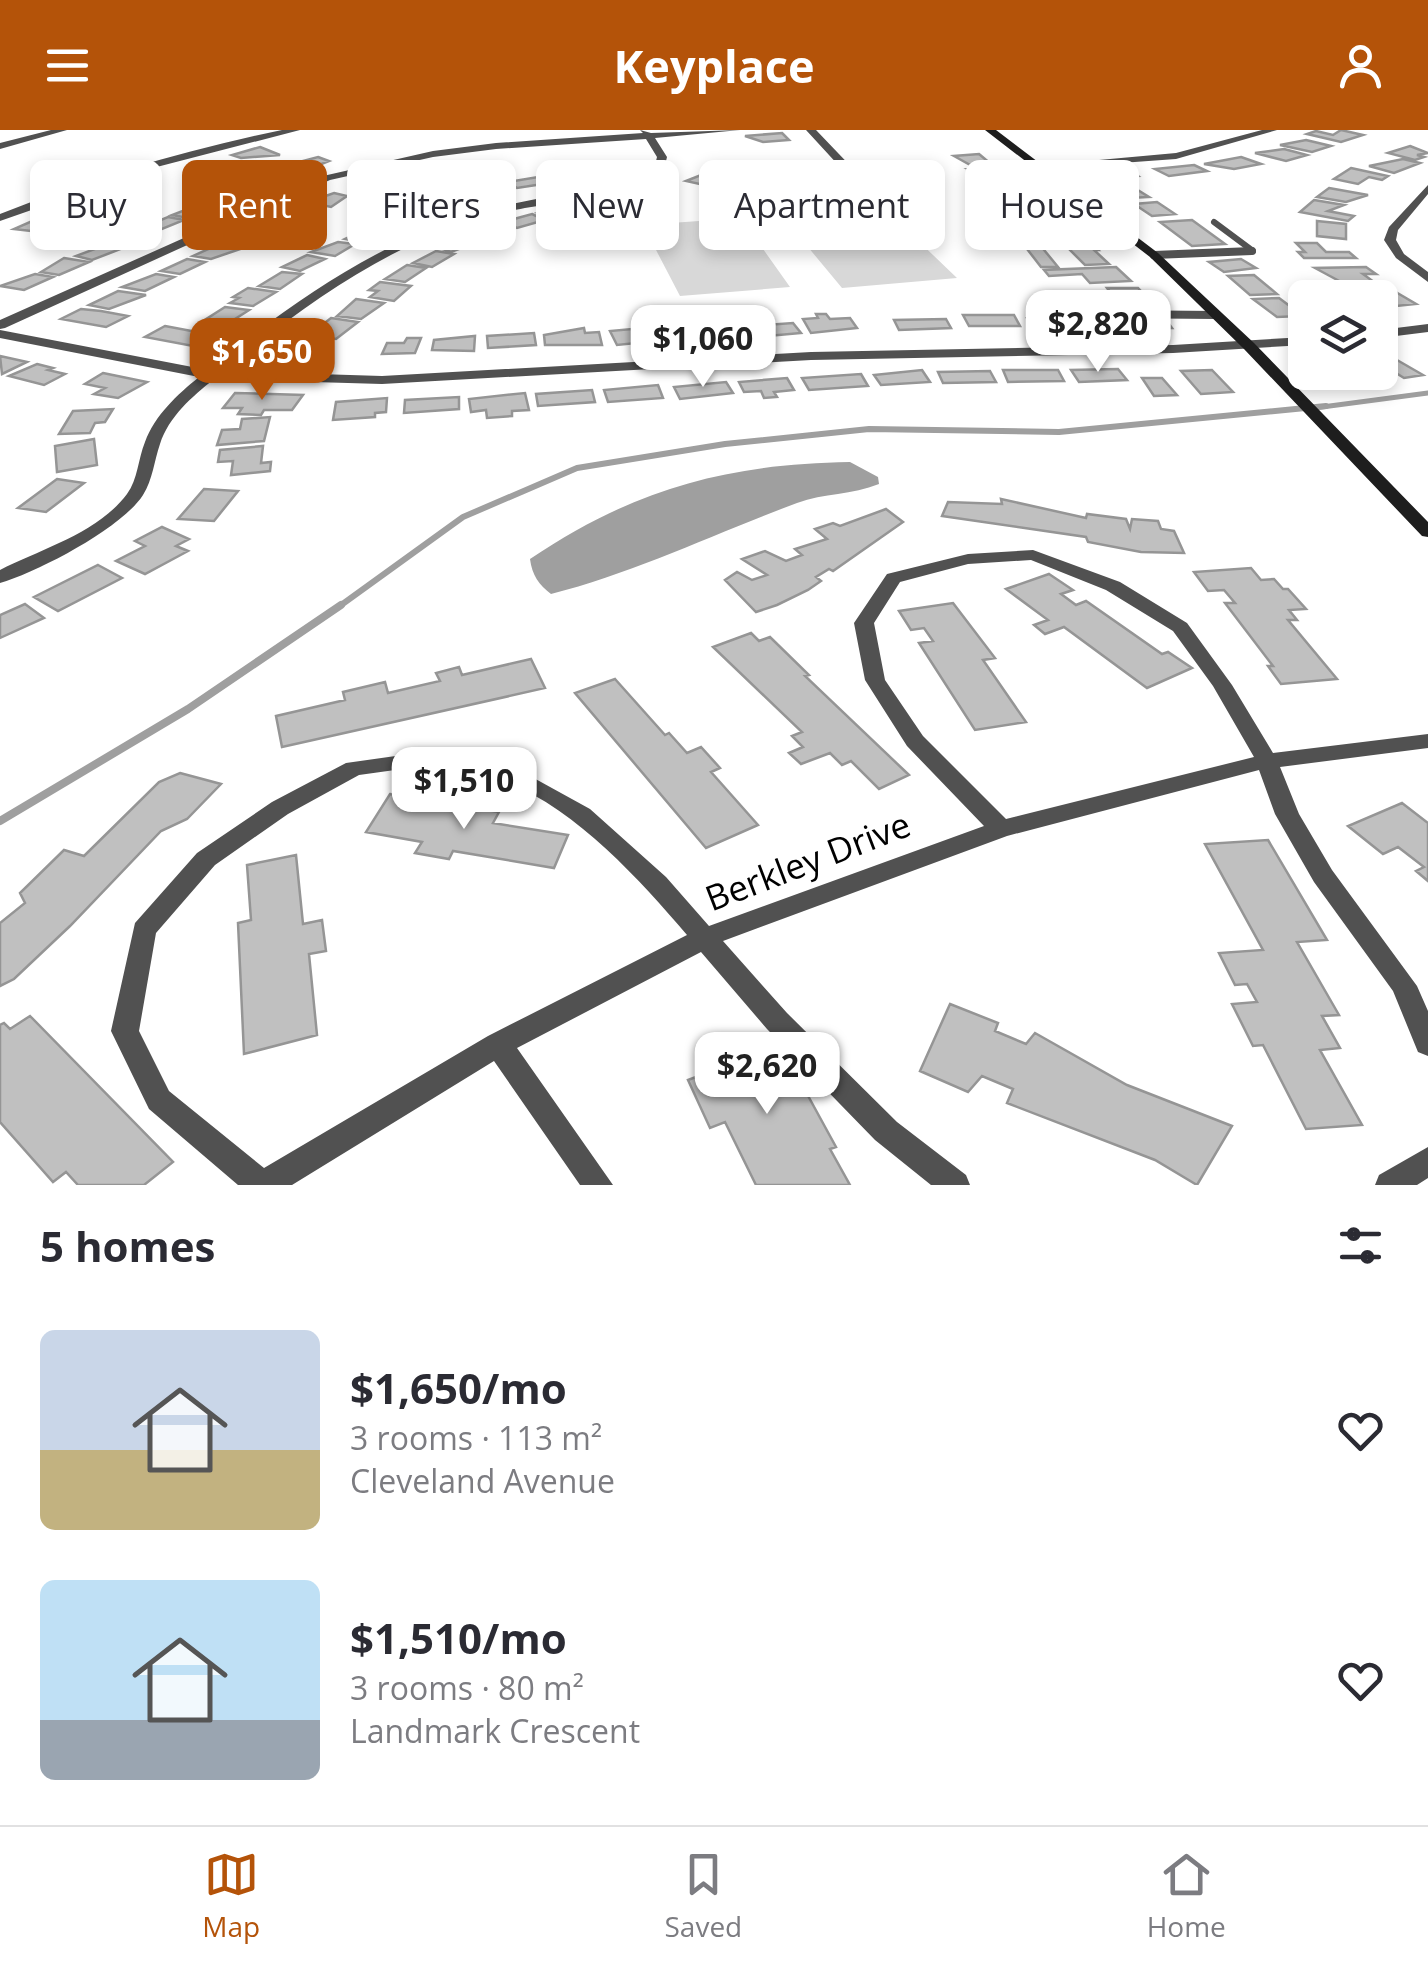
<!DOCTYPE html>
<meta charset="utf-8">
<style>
:root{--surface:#fff;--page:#f2f2f3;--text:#2b2b33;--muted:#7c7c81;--line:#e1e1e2;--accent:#b45309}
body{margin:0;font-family:"Open Sans",sans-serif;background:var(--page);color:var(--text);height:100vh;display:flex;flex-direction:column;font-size:38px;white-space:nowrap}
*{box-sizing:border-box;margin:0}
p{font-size:32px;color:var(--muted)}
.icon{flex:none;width:55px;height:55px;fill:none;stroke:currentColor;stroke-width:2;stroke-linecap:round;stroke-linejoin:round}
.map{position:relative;height:1055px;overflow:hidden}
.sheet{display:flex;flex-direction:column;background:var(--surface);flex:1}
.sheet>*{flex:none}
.guide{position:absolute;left:30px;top:30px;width:1370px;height:90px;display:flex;gap:20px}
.buttons{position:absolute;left:1288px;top:150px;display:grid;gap:20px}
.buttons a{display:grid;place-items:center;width:110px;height:110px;border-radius:15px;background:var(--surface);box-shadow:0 5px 15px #0003;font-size:50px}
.price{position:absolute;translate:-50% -85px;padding:0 22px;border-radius:20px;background:#fff;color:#222;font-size:32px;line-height:65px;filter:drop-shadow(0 2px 5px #0008)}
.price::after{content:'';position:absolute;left:50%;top:60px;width:30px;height:22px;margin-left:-15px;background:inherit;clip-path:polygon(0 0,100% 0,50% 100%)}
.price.active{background:var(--accent);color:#fff}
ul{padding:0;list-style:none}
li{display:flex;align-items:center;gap:30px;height:250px;padding:0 40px}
li span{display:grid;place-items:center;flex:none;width:280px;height:200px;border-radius:15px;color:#555}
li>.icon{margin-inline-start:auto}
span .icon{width:120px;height:120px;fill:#fffc;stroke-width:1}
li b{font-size:42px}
h2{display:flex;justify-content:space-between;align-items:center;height:120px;padding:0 40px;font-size:42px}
.chip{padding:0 35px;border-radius:15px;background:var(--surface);box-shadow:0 5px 15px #0003;font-size:35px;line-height:90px}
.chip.active{background:var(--accent);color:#fff}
header{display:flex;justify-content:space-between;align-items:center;height:130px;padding:0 40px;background:var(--accent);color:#fff;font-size:45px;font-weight:700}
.dock{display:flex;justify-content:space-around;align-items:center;height:140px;border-top:2px solid var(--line);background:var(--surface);font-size:28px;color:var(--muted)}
.dock a{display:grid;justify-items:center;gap:5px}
.dock .active{color:var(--accent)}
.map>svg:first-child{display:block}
.green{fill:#d8d8d8}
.water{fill:#9f9f9f}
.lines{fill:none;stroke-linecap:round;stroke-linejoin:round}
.stream-far2{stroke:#9f9f9f;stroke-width:5}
.stream-far1{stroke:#9f9f9f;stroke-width:6}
.stream{stroke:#9f9f9f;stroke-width:8}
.building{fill:#c0c0c0;stroke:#959595;stroke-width:2.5}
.lane-far1{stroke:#515151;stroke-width:6}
.lane{stroke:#515151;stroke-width:8}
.street{fill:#515151;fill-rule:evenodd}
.secondary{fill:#1e1e1e;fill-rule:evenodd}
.labels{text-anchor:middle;stroke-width:8;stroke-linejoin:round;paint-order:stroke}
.near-street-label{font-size:35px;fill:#000;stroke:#fff}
</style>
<header><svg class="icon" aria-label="menu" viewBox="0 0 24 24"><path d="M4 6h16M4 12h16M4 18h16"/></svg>Keyplace<svg class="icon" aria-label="person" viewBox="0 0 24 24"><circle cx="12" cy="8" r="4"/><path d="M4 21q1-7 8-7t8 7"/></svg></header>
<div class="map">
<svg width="1428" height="1055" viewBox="0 0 1428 1055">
<rect width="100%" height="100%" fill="#fff"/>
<path class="green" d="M885 79 957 148 842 158 783 87Z
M741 88 790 157 680 166 643 95Z"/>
<path class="water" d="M850 332 878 347 879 354C852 365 824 363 797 373 716 403 636 442 551 464 539 455 532 445 530 429 634 359 726 334 850 332Z"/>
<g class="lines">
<path class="stream-far2" d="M1307 279 1428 263"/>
<path class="stream-far1" d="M337 478 463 387 577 338 725 314 869 299 1059 302 1326 276"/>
<path class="stream" d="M0 691 188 579 341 475"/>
</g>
<path class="building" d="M1341 0 1363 5 1341 12 1307 4 1316 1 1333 5Z
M782 3 789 10 763 12 745 6Z
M1306 10 1331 16 1312 22 1280 15Z
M1410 16 1428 23 1417 25 1424 27 1415 30 1388 23Z
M260 17 280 25 241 28 232 25Z
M1284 19 1307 25 1286 31 1255 23Z
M979 24 991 34 972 36 954 26Z
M318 27 329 31 304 41 288 35Z
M1241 27 1261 34 1234 39 1204 34Z
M1403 29 1420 33 1394 43 1369 36Z
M1194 35 1207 41 1169 46 1155 39Z
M990 37 1009 48 989 49 968 39Z
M1351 38 1388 46 1382 50 1369 47 1358 54 1334 49Z
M576 40 586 47 554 52 547 47Z
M1130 40 1138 46 1099 48 1091 43Z
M706 43 723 47 704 55 686 51Z
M538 47 549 53 517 58 508 52Z
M242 51H253L269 53 246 63 230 60Z
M1012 51 1027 62 1007 64 993 52Z
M1128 54 1149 67 1129 68 1113 55Z
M1329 58 1368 65 1346 72 1317 67Z
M642 62 656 69 630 74 616 67Z
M225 63 242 65 219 75 199 73Z
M334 63 347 66 331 77 308 72Z
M103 64 116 68 94 78 75 74Z
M1011 67 1037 69 1046 78 1023 79Z
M1314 70 1344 75 1328 81 1354 86 1348 91 1300 82Z
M1157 72 1175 84 1152 86 1134 74Z
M433 74 447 78 420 87 403 82Z
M198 75 213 78 188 88 172 85Z
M69 76 85 78 61 88 45 86Z
M568 76 580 81 551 88 538 83Z
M532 84 545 90 517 98 503 92Z
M400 85 414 90 386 99 372 94Z
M168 87 184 90 157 101 141 98Z
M279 87 294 90 268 100 253 97Z
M39 88 56 90 31 101 14 99Z
M1192 90 1225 114 1192 116 1160 92Z
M1317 91 1346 94V109L1317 106Z
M1066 93 1080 105 1059 106 1045 94Z
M1019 96 1037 113 1022 114 1003 97Z
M368 98 384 101 362 112 345 109Z
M248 100 265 103 241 115 223 112Z
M137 101 154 103 128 115 112 112Z
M467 107 481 111 451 122 437 117Z
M338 112 355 114 335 126 311 122Z
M1296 113H1317L1326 122H1349L1356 128H1304L1298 122H1305Z
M108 114 123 118 92 130 76 126Z
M219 114 243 118 211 129 193 126Z
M1091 114 1098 120H1094L1109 134 1085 135 1065 115Z
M1024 115H1040L1058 137H1041Z
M436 121 454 124 432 137 413 133Z
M307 125 325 129 300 141 282 137Z
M64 128 89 132 59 145 41 142Z
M187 129 205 132 180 144 161 141Z
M1241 129 1256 138 1224 142 1209 132Z
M407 135 426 138 405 152 385 149Z
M1116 137 1131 151 1090 153 1082 144 1049 146 1044 140Z
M1366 137 1376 144H1363L1374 152 1343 153 1315 138Z
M282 142 302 144 280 159 259 156Z
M35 144 53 147 24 160 0 156Z
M156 144 174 147 145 161 122 157Z
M1254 145 1277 164 1250 165 1228 146Z
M380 152 411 156 394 171 370 167 378 161 369 160Z
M248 158 276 162 253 176 230 173 239 168 233 167Z
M1107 158H1138L1155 176 1122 177Z
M118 161 146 165 109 179 89 175Z
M1394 161 1416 174 1396 176 1380 172V168L1350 166Z
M1279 168 1303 186 1277 187 1253 169Z
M356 169 384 173 361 189 337 186Z
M225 177 249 180 224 196 200 193Z
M81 179 101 181 128 186 106 197 61 189Z
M1054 183 1058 188 1081 187 1089 198 1035 199 1027 188Z
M816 184H826L830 189 850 188 857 198 811 203 803 189 818 188Z
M963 185H1014L1020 196H969Z
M1163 186 1172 198 1114 199 1105 188Z
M331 188 358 192 336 209 309 205Z
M946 189 951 198 899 200 894 190Z
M764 192 766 195 793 193 801 203 745 208 739 198Z
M165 196 213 205 193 216 145 207Z
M729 197 733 207 677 210 674 200Z
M584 198 585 203 599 202 602 215H545L544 205Z
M632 199 634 203 660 201 666 210 617 215 610 201Z
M534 203 536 215 488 218 487 206Z
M475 206 474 221 432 220 434 210Z
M407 208H421L415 223 382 224 387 213H404Z
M300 209 322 212 304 227 281 224Z
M0 226 27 232 2 244Z
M1397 230 1423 245 1404 248 1380 233Z
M37 234 53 238 48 240 65 244 44 255 9 246Z
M1118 239 1127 250 1079 252 1071 240Z
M922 240 930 252 881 255 874 245Z
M1003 240H1058L1064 251 1008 252Z
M1212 240 1233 262 1201 264 1181 241Z
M990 241 996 252 943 253 938 242Z
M1342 242H1375L1385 249 1357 252Z
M103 243 147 252 118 268 94 264 105 258 85 254Z
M861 244 868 256 809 260 802 248Z
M787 248 794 260 774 262 777 267 764 268 761 261 744 262 739 252Z
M1142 248H1162L1177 265 1154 266Z
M726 252 733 263 680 269 674 257Z
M658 255 663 268 608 272 604 260Z
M592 260 595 272 538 276 536 264Z
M235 263 303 265 292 280H264L261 285 238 284 242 278H223Z
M525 263 529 280 512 281V286L487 288 486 280 471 282 469 269Z
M459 267V279L404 283 405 270Z
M387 268 386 282 375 283V287L333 290 336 272Z
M113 279 105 292 95 293 90 303 59 304 73 281Z
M270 287 264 311 217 315 222 300 240 299 242 289Z
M94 309 97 335 57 342 55 316Z
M263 316 261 333 271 332 270 341 231 345 233 331 218 332 220 320Z
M57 349 84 353 46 382 18 378Z
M204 359 238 361 214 391 178 389Z
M1001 369 1086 388 1087 384 1126 389 1130 399 1132 389 1158 391 1161 399 1174 401 1184 423 1141 422 1088 412 1086 407 942 386 948 372 1002 374Z
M886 379 903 392 833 441 829 439 816 447 821 451 808 460 777 475 756 482 725 450 737 442 752 450 767 445 742 429 765 421 786 431 802 425 795 419 827 409 815 399 833 393 840 396Z
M162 397 189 409 176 416 188 421 145 444 116 431 145 416 135 411Z
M98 435 122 448 58 481 34 467Z
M1251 438 1261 450 1274 449 1283 459H1288L1306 479 1289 480 1297 490H1288L1337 549 1281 554 1268 536H1273L1225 473H1235L1224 460 1208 461 1194 442Z
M1049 444 1073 460 1061 464 1076 475 1086 471 1162 524 1168 522 1192 538 1147 558 1064 497 1045 504 1034 495 1048 490 1006 459Z
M953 473 995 528 983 530 1026 592 975 600 919 513 933 511 924 498 911 500 899 481Z
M25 474 44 488 0 508V485Z
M751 503 759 511 770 507 809 545 805 546 909 645 879 659 851 631 842 635 830 623 801 634 789 623 803 617 792 606 802 602 713 517Z
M531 529 545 558 282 617 276 586 345 570 343 562 385 552 388 563 440 551 436 543 459 537 462 545Z
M615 549 665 605 669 603 687 623 701 617 720 638 711 642 758 695 706 718 575 563Z
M180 643 221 654 187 689 161 701 70 796 14 849 0 856V793L25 773 20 763 64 720 84 726 159 652Z
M390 664 499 682 493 693 568 705 554 738 453 721 449 729 415 723 422 712 366 702Z
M1402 673 1428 693V751L1416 741 1424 737 1398 717 1383 724 1348 696Z
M1268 710 1327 810 1297 812 1339 885 1322 886 1340 918 1320 920 1362 995 1306 999 1263 915 1253 916 1232 874 1257 872 1247 854 1235 855 1219 823 1263 820 1205 714Z
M296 725 303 794 322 790 326 821 309 824 317 905 244 924 238 793 251 790 247 735Z
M950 874 998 893 995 901 1026 914 1035 903 1127 955 1232 996 1197 1055 1155 1030 1007 973 1013 959 982 946 968 962 920 941Z
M30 886 173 1032 144 1055H78L66 1042 53 1052 0 992V895L4 893 10 899Z
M754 906 771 938 789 931 836 1017 830 1019 850 1055H756L725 992 710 998 688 950 709 942 701 925Z"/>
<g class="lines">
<path class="lane-far1" d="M1201 123 1253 121 1214 92"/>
<path class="lane" d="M1154 125 1252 121
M1123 220 1101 190 1102 184 1216 185"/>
<path class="street" d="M51 0H67L0 19V13Z
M282 0H300L149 39 0 91V84C91 48 185 20 282 0Z
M640 0 651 3 740 0 655 8 667 27C665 36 663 41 656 46 628 66 538 74 500 83 396 108 305 174 224 241L382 246 811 222 1173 215 1305 207V215L1173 223 811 230 382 254 214 249C192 267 169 286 160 314 154 331 153 349 143 365 122 398 38 442 0 453V440C41 419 98 403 127 364 138 349 138 329 145 312 155 285 177 265 199 247L0 208V200L208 240C289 175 376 112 477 83 526 68 577 64 626 51 641 46 654 43 657 27L646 9 496 19 433 27 330 50 5 198 0 199V190L323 46 433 21 496 13 643 3Z
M806 0H816L860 46V50H852Z
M1262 0H1277L1176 29 1038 39 1033 36 1176 23Z
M1428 55V64L1398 100 1396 110 1404 124 1428 142V152L1396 128 1384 110 1389 97Z
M1428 194V202L1380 208V200Z
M1033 420 1120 452 1187 493 1232 555 1273 623 1428 604V618L1280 637 1299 684 1332 740 1417 856 1428 881V926L1418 922 1393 861 1314 752 1275 684 1259 640 1007 706 723 811 787 883 897 992 966 1045 970 1055H931L875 1010 767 899 701 822 517 918 613 1055H580L494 931 292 1055H238L149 979 111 901 135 793 197 723 272 672 346 633 431 621 521 641 590 679 666 747 709 796 984 696 907 616 865 550 854 493 887 444 968 424ZM1031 430 1106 460 1173 501 1213 556 1254 627 1006 689 923 606 885 550 874 493 900 452 968 434ZM431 635C455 641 483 643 506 652 576 679 640 750 687 805L488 906 264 1038 169 961 139 901 156 803 215 735 288 684 359 645Z
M1428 1017V1048L1417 1055H1375L1379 1045Z"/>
<path class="secondary" d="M985 0H996L1158 123 1254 213 1428 392V407L1422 406 1244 219 1150 127Z"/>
</g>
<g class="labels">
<g class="near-street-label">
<text transform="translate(808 732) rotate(-21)" y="12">Berkley Drive</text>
</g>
</g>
</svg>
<div class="buttons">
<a><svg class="icon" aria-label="layers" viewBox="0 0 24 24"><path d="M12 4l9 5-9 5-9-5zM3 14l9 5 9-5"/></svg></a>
</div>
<b class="price" style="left:1098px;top:245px">$2,820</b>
<b class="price" style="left:703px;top:260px">$1,060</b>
<b class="price active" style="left:262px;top:273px">$1,650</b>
<b class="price" style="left:464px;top:702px">$1,510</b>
<b class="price" style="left:767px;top:987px">$2,620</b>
<div class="guide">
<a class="chip">Buy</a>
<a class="chip active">Rent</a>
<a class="chip">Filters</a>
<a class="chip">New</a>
<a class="chip">Apartment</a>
<a class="chip">House</a>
</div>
</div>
<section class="sheet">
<h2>5 homes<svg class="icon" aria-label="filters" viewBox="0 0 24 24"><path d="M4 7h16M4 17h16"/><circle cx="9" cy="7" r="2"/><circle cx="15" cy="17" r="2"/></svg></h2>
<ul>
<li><span style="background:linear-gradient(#c9d6e8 60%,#c2b280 0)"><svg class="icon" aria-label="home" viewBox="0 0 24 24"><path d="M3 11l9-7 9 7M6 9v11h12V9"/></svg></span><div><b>$1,650/mo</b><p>3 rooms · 113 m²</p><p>Cleveland Avenue</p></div><svg class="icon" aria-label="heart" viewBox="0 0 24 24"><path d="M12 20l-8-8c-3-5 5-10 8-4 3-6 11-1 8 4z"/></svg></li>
<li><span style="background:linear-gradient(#bfe0f5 70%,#9aa5b1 0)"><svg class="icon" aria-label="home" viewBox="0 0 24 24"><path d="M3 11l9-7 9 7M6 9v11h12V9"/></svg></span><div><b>$1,510/mo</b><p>3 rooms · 80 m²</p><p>Landmark Crescent</p></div><svg class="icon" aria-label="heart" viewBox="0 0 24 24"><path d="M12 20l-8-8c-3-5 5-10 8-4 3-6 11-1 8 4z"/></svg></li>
</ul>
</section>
<nav class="dock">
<a class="active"><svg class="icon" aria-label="map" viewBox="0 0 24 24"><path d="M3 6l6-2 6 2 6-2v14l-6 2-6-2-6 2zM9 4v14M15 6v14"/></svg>Map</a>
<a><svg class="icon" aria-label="saved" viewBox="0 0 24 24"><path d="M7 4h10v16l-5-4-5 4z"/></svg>Saved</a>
<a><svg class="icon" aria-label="home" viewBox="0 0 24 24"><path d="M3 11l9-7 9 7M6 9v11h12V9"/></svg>Home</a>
</nav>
